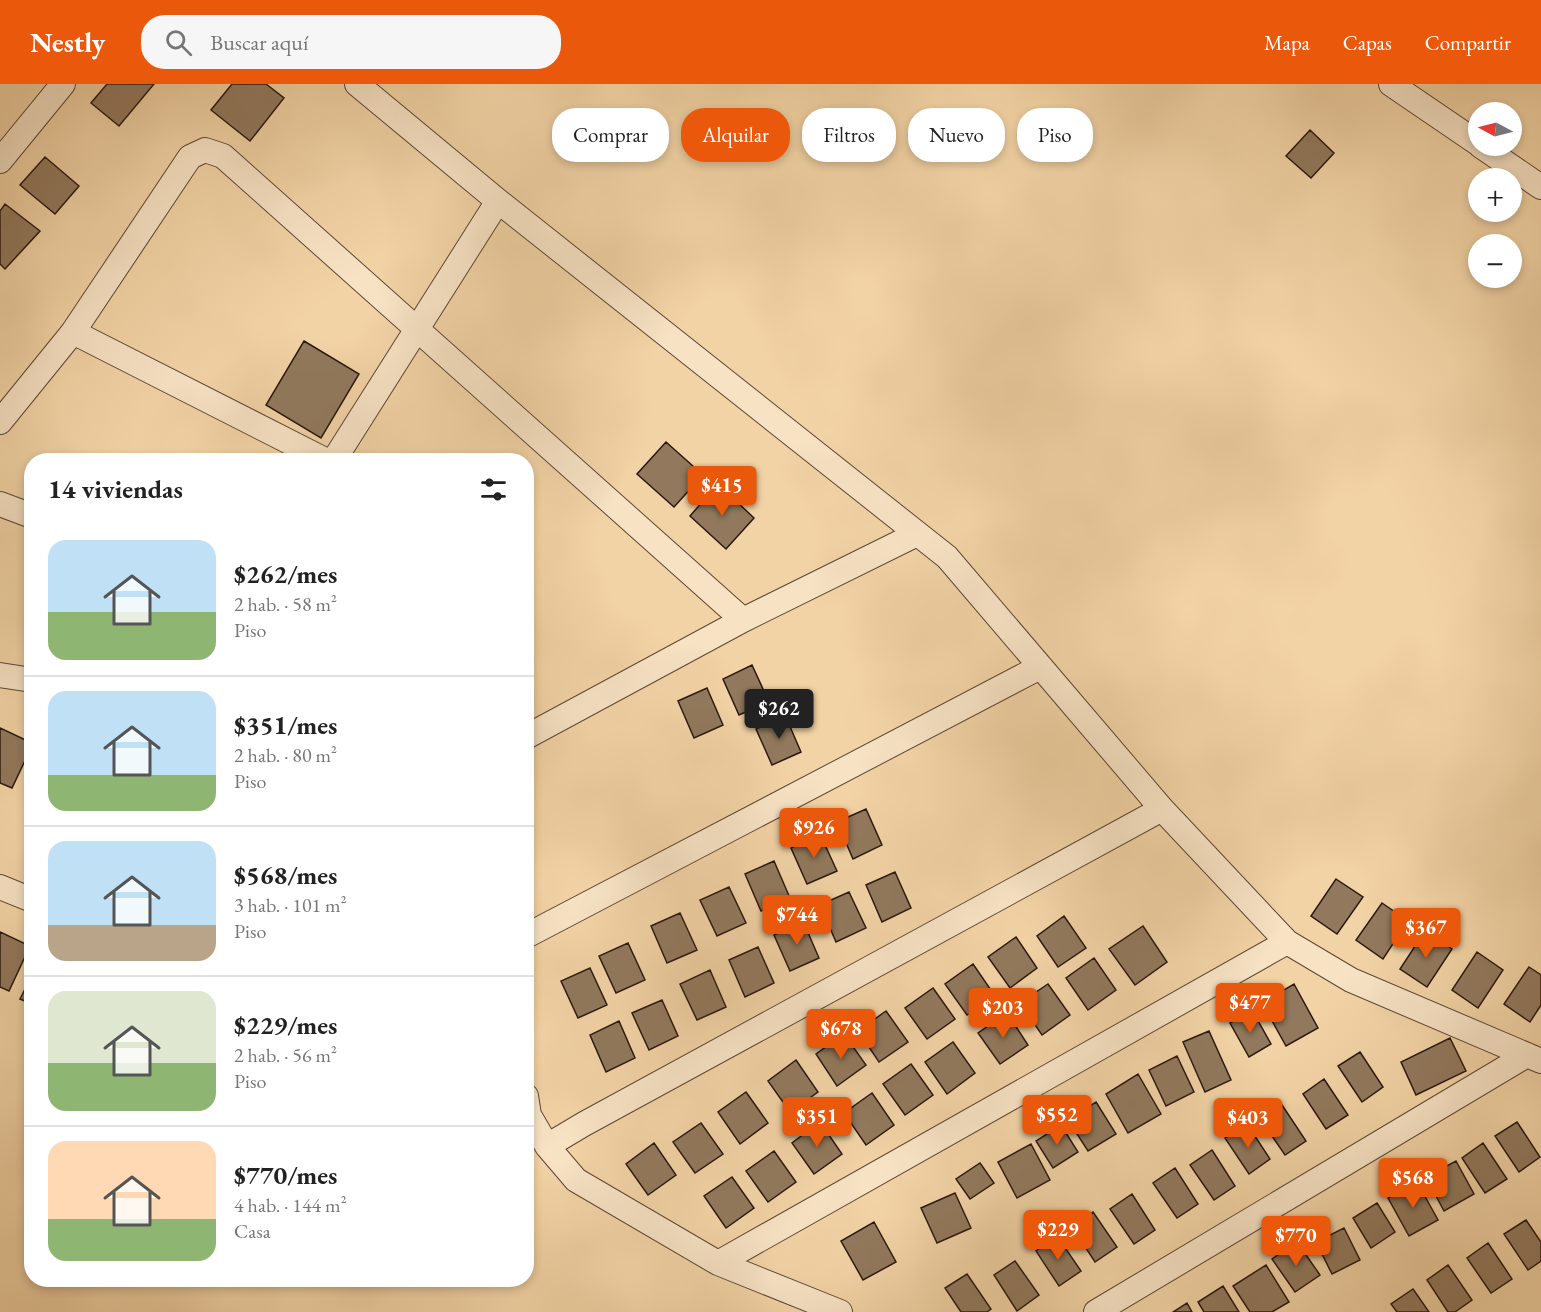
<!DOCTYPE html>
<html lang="es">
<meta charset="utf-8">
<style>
:root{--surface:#fff;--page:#f6f6f6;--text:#222;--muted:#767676;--line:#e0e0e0;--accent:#ea580c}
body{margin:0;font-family:"EB Garamond",serif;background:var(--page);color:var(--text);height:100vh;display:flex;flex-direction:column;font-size:22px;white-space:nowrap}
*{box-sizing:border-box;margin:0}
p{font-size:20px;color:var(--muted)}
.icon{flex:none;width:33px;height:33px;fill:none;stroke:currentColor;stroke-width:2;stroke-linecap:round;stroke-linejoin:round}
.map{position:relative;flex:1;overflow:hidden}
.side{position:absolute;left:24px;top:369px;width:510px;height:834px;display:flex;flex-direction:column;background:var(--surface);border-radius:24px;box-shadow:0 3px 9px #0003}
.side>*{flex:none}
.hud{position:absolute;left:552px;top:24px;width:570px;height:54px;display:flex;gap:12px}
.needle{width:39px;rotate:277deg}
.buttons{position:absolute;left:1468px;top:18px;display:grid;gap:12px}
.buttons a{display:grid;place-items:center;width:54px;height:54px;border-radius:50%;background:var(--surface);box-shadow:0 3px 9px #0003;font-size:30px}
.price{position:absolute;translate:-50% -51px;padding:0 14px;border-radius:6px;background:var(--accent);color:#fff;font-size:20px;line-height:39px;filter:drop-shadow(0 2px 3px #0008)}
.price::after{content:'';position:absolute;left:50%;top:36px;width:18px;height:14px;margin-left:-9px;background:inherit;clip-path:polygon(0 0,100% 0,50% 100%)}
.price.active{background:#222;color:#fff}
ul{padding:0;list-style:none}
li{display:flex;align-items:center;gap:18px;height:150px;padding:0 24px}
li+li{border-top:2px solid var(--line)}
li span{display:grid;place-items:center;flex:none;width:168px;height:120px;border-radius:18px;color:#555}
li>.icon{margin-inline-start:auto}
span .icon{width:72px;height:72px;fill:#fffc;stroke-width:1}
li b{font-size:26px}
h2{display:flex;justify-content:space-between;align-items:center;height:72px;padding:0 24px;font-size:26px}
.pill{padding:0 21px;border-radius:24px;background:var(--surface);box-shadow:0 3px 9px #0003;font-size:21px;line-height:54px}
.pill.active{background:var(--accent);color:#fff}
header{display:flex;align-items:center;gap:36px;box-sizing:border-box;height:84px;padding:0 30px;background:var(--accent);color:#fff}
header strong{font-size:28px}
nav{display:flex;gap:33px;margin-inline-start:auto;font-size:21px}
.search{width:420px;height:54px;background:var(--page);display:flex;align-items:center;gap:15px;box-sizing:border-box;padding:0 21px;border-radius:24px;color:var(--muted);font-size:22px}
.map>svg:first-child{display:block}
.building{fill:#92795d;stroke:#2b1810;stroke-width:1.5}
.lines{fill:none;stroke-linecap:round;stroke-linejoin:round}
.minor-casing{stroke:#5d4735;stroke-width:26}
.minor{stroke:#f7e2c4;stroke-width:24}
</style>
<header>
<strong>Nestly</strong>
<div class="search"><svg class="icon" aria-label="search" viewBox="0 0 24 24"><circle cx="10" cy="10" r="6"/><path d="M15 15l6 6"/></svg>Buscar aquí</div>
<nav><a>Mapa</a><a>Capas</a><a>Compartir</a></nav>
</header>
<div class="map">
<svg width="1541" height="1228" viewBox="0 0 1541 1228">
<rect width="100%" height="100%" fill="#f2d3a5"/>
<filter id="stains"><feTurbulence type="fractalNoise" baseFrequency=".00333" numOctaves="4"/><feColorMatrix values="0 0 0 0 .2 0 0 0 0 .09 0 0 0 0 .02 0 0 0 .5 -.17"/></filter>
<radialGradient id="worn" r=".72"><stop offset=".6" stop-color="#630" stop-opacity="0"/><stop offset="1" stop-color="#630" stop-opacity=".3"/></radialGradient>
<path class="building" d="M107 0H154L119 42 91 19Z
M232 0H266L284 14 250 57 211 26Z
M1310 46 1334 69 1311 94 1286 72Z
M45 73 79 102 55 130 20 101Z
M5 120 40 147 5 185 0 180V127Z
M304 257 359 290 321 354 266 321Z
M666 358 703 391 674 423 637 390Z
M718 400 754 434 726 465 690 432Z
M752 581 769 618 739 631 723 595Z
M707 604 723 641 694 654 678 617Z
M785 631 801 668 772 681 756 645Z
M0 644 32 659V662L12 704 0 699Z
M866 725 882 761 853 775 837 738Z
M820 750 837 787 807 800 791 764Z
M774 777 790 814 761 827 745 790Z
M895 788 911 824 882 838 866 801Z
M1336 795 1363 813 1337 850 1311 832Z
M729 803 746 839 717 852 700 816Z
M849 808 866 844 836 858 820 821Z
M1382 819 1408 837 1383 875 1356 856Z
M680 829 697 866 667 879 651 842Z
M1064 832 1086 864 1058 883 1037 852Z
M803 837 819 874 790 887 774 851Z
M1143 842 1167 878 1135 901 1109 865Z
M1425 847 1452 865 1427 903 1400 885Z
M0 848 30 862 9 907 0 903Z
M1016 853 1037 884 1010 904 988 873Z
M628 859 645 896 616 909 599 872Z
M758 863 774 899 745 913 729 876Z
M1477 868 1503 886 1478 924 1452 906Z
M1094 874 1116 906 1088 926 1066 894Z
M973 880 995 912 967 931 945 900Z
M1529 883 1541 891V921L1530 938 1504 920Z
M590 884 607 921 578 934 561 897Z
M710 886 726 923 697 936 680 900Z
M32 891V920L20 915Z
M1048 900 1070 931 1042 951 1020 919Z
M1294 900 1318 944 1286 962 1262 919Z
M933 904 955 935 927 955 905 924Z
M662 916 678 952 649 966 632 929Z
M1252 926 1271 960 1249 973 1230 939Z
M886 927 908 958 879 978 858 947Z
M1007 929 1028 961 1000 980 978 949Z
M619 937 635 974 606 988 590 951Z
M1209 947 1231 996 1205 1008 1183 958Z
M844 950 866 981 837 1002 816 970Z
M1450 954 1466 987 1416 1011 1401 978Z
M953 958 975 989 947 1010 925 978Z
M1360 968 1383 1003 1362 1018 1338 982Z
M1177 972 1194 1008 1166 1022 1149 986Z
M796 976 818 1008 790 1028 768 997Z
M911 980 933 1011 905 1031 883 1000Z
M1138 990 1161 1030 1128 1049 1106 1010Z
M1324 995 1348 1031 1326 1045 1303 1010Z
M746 1008 768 1039 740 1060 718 1028Z
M872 1009 894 1041 866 1061 844 1029Z
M1096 1018 1116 1050 1088 1067 1068 1036Z
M1282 1021 1306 1057 1285 1071 1261 1036Z
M820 1038 842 1070 814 1090 792 1059Z
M1517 1038 1540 1073 1519 1088 1495 1052Z
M701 1039 723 1070 695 1089 673 1058Z
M1247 1040 1270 1075 1249 1090 1225 1054Z
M1061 1041 1078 1068 1053 1084 1036 1057Z
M654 1059 676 1091 648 1111 626 1080Z
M1483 1059 1507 1095 1485 1109 1462 1074Z
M1031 1060 1050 1096 1017 1114 998 1078Z
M1212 1066 1235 1102 1214 1116 1190 1081Z
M774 1067 796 1098 768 1118 746 1087Z
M1456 1077 1474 1110 1444 1127 1426 1093Z
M980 1079 994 1099 970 1115 956 1095Z
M1175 1084 1198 1120 1177 1134 1153 1099Z
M732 1093 754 1124 726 1144 704 1112Z
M1417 1098 1438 1136 1409 1152 1388 1114Z
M955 1109 971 1144 937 1159 921 1124Z
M1132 1110 1155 1146 1134 1160 1110 1125Z
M1377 1119 1395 1148 1371 1164 1353 1134Z
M1093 1128 1117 1163 1095 1178 1072 1143Z
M1526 1136 1541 1158V1177L1528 1186 1504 1150Z
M874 1138 896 1178 863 1196 841 1157Z
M1344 1144 1360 1176 1332 1190 1316 1158Z
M1057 1152 1081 1187 1059 1202 1036 1167Z
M1297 1158 1320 1191 1295 1208 1272 1175Z
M1488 1159 1512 1195 1491 1209 1467 1174Z
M1015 1177 1039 1211 1017 1227 994 1191Z
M1266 1181 1289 1218 1272 1228H1250L1233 1202Z
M1448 1181 1472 1216 1455 1228H1448L1427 1196Z
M967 1190 991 1225 987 1228H961L945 1204Z
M1223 1202 1239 1228H1204L1198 1218Z
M1413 1205 1429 1228H1397L1391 1220Z
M1187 1219 1192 1228H1173Z"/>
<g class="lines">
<g class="minor-casing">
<path id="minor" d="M357 0 498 117 947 473 1162 725 1287 858 1351 896 1541 977
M1391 0 1479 60
M1481 62 1541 103
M0 77 63 0
M73 248 325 376
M0 338 73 248 190 73 205 66 223 72 743 536
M334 376 498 117
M0 420 32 432
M0 591 32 596
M526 653 743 536 917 450
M0 803 32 816
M526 852 1040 583
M526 1012 529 1031 547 1062 576 1096 718 1179 840 1228
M547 1062 584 1040 1162 725
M718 1179 1287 858
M1096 1228 1527 971"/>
</g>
<use href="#minor" class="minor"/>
</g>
<rect width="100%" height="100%" filter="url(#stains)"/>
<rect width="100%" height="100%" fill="url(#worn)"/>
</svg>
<div class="buttons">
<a><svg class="needle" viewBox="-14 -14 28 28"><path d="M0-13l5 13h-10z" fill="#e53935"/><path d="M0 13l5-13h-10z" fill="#767676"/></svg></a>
<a>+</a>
<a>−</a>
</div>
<b class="price" style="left:722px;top:433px">$415</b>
<b class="price active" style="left:779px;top:656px">$262</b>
<b class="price" style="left:814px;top:775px">$926</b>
<b class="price" style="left:797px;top:862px">$744</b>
<b class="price" style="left:1426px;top:875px">$367</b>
<b class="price" style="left:1250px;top:950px">$477</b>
<b class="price" style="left:1003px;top:955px">$203</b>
<b class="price" style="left:841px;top:976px">$678</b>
<b class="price" style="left:1057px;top:1062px">$552</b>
<b class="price" style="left:817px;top:1064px">$351</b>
<b class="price" style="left:1248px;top:1065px">$403</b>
<b class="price" style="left:1413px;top:1125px">$568</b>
<b class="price" style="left:1058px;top:1177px">$229</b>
<b class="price" style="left:1296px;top:1183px">$770</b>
<div class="hud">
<a class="pill">Comprar</a>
<a class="pill active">Alquilar</a>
<a class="pill">Filtros</a>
<a class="pill">Nuevo</a>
<a class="pill">Piso</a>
</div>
<section class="side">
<h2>14 viviendas<svg class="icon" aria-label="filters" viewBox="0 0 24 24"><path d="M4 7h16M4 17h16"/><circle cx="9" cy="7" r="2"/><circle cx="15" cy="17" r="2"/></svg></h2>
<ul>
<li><span style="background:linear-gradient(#bfe0f5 60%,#8fb573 0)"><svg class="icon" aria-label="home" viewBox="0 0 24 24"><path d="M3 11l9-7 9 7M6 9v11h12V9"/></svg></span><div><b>$262/mes</b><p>2 hab. · 58 m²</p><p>Piso</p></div></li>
<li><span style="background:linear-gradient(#bfe0f5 70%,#8fb573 0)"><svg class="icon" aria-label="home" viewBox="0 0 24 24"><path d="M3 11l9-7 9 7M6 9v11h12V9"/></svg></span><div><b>$351/mes</b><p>2 hab. · 80 m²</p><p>Piso</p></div></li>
<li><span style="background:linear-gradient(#bfe0f5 70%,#b9a48a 0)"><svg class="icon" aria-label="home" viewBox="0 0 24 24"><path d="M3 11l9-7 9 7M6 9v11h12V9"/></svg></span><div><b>$568/mes</b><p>3 hab. · 101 m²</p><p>Piso</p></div></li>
<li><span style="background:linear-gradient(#dfe7d0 60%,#8fb573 0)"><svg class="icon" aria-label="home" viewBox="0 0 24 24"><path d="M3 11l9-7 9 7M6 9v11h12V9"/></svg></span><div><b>$229/mes</b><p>2 hab. · 56 m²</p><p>Piso</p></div></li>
<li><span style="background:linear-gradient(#ffd9b3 65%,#8fb573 0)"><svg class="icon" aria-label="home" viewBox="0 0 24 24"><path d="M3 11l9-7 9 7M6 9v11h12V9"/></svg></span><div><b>$770/mes</b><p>4 hab. · 144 m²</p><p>Casa</p></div></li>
</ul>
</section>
</div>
